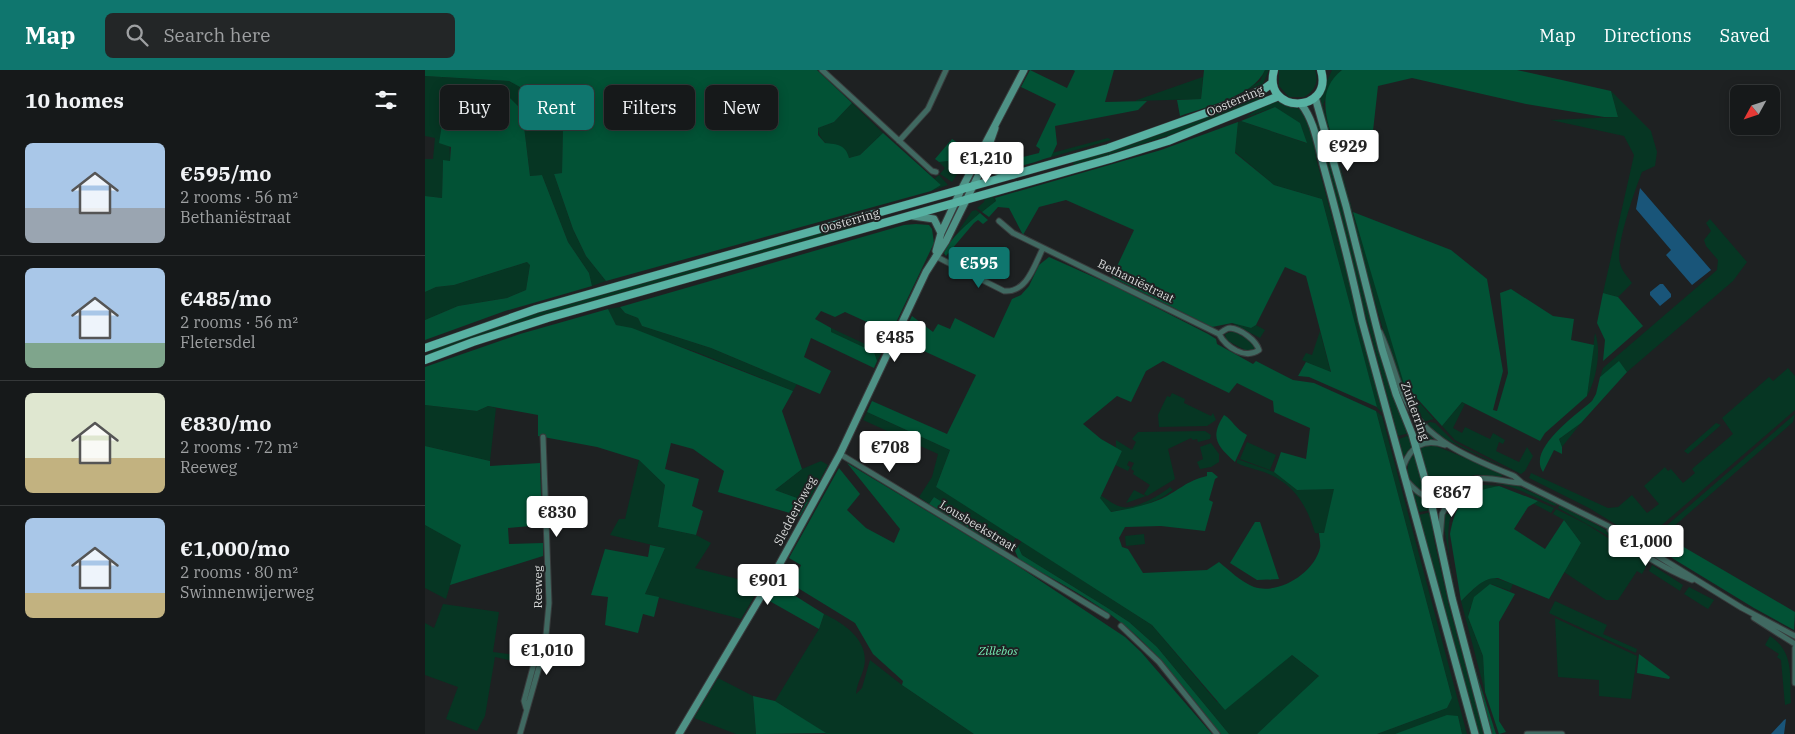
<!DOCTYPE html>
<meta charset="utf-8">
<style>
:root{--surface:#16191a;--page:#232627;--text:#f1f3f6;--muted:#9ea0a2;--line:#353839;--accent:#0f766e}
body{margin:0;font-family:"IBM Plex Serif",serif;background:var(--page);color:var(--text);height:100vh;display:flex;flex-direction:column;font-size:19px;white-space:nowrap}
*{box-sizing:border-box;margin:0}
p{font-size:16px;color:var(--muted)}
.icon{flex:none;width:28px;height:28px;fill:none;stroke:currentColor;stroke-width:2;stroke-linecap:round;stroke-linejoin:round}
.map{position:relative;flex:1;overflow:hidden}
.drawer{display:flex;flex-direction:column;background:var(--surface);width:425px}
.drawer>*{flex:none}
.top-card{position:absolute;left:15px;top:15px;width:475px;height:45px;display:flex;gap:10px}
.needle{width:32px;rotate:230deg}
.controls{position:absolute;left:1305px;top:15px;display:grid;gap:10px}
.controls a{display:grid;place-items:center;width:50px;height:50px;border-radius:8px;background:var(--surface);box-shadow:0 2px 12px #0003,0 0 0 1px var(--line);font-size:25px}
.price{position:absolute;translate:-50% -42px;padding:0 11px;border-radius:5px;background:#fff;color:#222;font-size:16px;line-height:32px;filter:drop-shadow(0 1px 2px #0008)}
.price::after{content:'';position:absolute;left:50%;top:30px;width:15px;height:11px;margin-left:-8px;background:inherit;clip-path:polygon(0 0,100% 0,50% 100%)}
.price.active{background:var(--accent);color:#fff}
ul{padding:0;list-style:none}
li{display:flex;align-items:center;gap:15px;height:125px;padding:0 25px}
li+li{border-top:1px solid var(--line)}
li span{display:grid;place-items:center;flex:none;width:140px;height:100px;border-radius:8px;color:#555}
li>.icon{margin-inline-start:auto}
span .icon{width:60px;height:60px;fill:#fffc;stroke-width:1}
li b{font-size:21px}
h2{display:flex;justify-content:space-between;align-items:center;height:60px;padding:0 25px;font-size:21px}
.tag{padding:0 18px;border-radius:8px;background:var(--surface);box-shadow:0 2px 12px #0003,0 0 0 1px var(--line);font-size:18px;line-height:45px}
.tag.active{background:var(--accent);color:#fff}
header{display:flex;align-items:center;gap:30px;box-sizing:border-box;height:70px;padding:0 25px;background:var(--accent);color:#fff}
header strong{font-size:24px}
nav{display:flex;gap:28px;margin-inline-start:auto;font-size:18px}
.search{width:350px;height:45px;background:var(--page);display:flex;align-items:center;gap:12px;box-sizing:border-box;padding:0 18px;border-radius:8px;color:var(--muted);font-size:19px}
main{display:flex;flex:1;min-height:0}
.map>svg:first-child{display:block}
.green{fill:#063623}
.forest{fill:#025235;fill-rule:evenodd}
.water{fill:#195579}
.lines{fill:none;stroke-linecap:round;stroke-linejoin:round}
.street-casing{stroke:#383b3c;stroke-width:7}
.secondary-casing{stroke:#383b3c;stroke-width:9}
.primary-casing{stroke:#383b3c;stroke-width:9}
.street{stroke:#406961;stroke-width:5}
.secondary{stroke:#4e9286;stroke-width:7}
.primary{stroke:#58b2a3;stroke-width:8}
.labels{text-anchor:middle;stroke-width:4;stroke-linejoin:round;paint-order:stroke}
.street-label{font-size:12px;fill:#d8dada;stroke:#1e2122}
.park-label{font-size:12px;font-style:italic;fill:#77efb7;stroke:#1e2122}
</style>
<header>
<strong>Map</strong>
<div class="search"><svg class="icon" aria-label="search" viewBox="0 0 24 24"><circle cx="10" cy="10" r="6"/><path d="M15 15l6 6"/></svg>Search here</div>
<nav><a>Map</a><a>Directions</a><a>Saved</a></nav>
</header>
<main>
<section class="drawer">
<h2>10 homes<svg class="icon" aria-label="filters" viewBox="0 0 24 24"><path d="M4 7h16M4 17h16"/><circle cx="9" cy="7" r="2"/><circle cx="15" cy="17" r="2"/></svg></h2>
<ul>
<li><span style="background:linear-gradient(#a9c7e8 65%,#9aa5b1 0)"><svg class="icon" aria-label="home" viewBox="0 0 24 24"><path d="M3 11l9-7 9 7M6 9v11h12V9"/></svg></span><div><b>€595/mo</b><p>2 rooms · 56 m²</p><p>Bethaniëstraat</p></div></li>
<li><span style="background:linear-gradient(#a9c7e8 75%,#7fa58c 0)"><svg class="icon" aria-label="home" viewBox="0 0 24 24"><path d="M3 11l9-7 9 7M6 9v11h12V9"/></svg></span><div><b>€485/mo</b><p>2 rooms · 56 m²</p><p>Fletersdel</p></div></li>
<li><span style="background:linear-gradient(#dfe7d0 65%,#c2b280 0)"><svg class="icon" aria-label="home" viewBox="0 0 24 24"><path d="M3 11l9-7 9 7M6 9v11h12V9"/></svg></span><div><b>€830/mo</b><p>2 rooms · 72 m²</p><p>Reeweg</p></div></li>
<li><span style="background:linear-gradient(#a9c7e8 75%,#c2b280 0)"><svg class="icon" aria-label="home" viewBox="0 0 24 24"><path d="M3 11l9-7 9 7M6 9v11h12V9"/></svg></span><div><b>€1,000/mo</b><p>2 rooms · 80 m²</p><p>Swinnenwijerweg</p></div></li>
</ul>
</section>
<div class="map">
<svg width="1370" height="664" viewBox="0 0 1370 664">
<rect width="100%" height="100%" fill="#1e2122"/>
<path class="green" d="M840 0H844L838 14 819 21 835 11Z
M854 0H890C894 12 890 21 879 27H864L854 16Z
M907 0H917L906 13 898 35 932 157 987 324 1009 349 998 352 980 325 962 274 893 31Z
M0 6 84 11 104 22 138 55 137 103 129 104 148 159 161 186 181 211 167 216 164 203 143 172 117 105 105 106 97 40 80 23 23 19 25 91H18L17 128 0 126V89H8L10 68 0 66Z
M778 7 776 29 709 31 769 10Z
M1186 21 1226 61 1232 82 1230 96 1217 102C1210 120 1190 176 1195 193 1196 200 1203 207 1207 213L1193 227 1178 223 1209 85 1199 66 1126 50 1193 47Z
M839 23 841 27 767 58 649 96 648 91 756 56Z
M851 31C858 34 867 36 874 39 886 45 890 79 892 92L967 367 958 343 952 338 897 129 849 115 810 82 813 52 816 51 881 73 850 37 820 48 837 36Z
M427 33 458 63 435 85 424 88C412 80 394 74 393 58L409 52Z
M893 52C911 103 922 157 936 210 950 262 968 312 984 363L973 366 889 53Z
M683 68 686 70 626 87 627 83Z
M568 75 574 83 571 90 575 94 593 96 583 97V101L570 99 573 95 567 87Z
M544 87 527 112 515 104 520 98 514 92 523 91 532 100Z
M514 105 523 115 506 121 516 115 509 109Z
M567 126 571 131 557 142 552 138 559 132 560 128Z
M551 140 555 143 532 163 547 141Z
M1285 149 1322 192 1308 211 1202 302 1194 292 1175 307 1178 298 1292 200 1293 190 1281 176 1279 170 1286 161 1281 153Z
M428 153 429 158 95 253 0 287C17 261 372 169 428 153Z
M102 192 105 195 101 220 82 228 33 236 0 250V222L11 217 29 215Z
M195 237 200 243 213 248 217 256 286 278 372 314 368 321 271 282 191 255 183 239Z
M807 253 826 258 831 255 840 260 835 268Z
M406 258 457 282 452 291 449 282 405 262Z
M808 261 827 272 830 279 822 281 801 270 800 264Z
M895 261 906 303 877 290 881 283 887 285Z
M1170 263C1177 280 1171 311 1162 326Z
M1363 298 1370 306V340L1231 460 1224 468H1213L1164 438 1104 408 1106 403 1183 438 1193 437 1207 425 1222 443 1234 434 1219 416 1240 397 1243 401 1246 399 1258 413 1270 403 1267 399 1308 364 1297 348 1344 307 1348 311Z
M747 323 760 329 759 333 786 346 788 343 791 350 782 356 734 357 733 345 742 326 745 327Z
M1037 332 1040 334 1028 358 1037 363 1040 357 1065 369 1068 363 1080 370 1078 374 1074 372 1071 381 1094 392 1102 377 1108 386 1100 401 1096 404 1030 370 1017 356Z
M0 335 52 341 63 336 71 338 65 391 0 376Z
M951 341 957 346 1042 664H1037L1033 646 970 664H952L1022 638 1027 628Z
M442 342 525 380 511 417 590 465 591 467 587 475 509 427 504 434 494 427 507 407 513 384 438 350Z
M1370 344 1368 352 1231 472 1228 471 1232 464Z
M1005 352 1010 353 1029 372 1095 406 1022 370 1000 355Z
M1156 353 1137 377 1134 369Z
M1291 353 1296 355 1263 384 1259 381Z
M997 358 1008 369 992 372 989 364Z
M780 361 786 365 785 369 773 372 772 369 768 370 766 368 743 379 750 409 722 426 719 424 725 415 708 404 709 401 706 399 709 393 704 391 702 395 705 397 703 401 690 395 697 381 691 378V370L707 380 711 372 707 369 713 362Z
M985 365 989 376 978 387 974 369Z
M822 372 851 385 845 400 815 389Z
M786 373 794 384V392L786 397 775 399 772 392 778 389 775 377Z
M1006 374 1072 401 1078 406C1070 410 1060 403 1050 405 1033 408 1024 424 1006 425L993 377Z
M990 379 1002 424C981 413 977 398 990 379Z
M812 389 849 402 872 420 910 418 899 464 890 463C883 439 872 419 850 407 838 400 824 399 812 393Z
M214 390 240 415 233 457 271 465 286 473 270 498 336 515 316 549 220 524 240 478 185 465 194 449H200Z
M396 391 403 395 383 432 350 420 377 399Z
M1056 411 1091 415 1132 434 1130 436C1108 427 1061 399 1039 420 1034 426 1031 433 1028 441L1021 440C1030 424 1037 414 1056 411Z
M1059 415 1074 416 1041 426 1034 433 1043 420Z
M745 417 748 420C729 435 709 438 685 442L674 428 675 425C682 429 690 436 697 437 709 440 736 425 745 417Z
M709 420 721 426 701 433Z
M988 422 1003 428 1006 440 994 442Z
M1113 431 1129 438 1126 443 1107 433Z
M1135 435 1183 461 1207 479 1133 438Z
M1131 439 1161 454 1223 493 1217 504 1212 501 1193 530H1181L1139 502 1156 473 1139 450 1128 444Z
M1006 442 1009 470 1024 536 1059 664H1053L994 445Z
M1019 443 1026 445C1015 479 1040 561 1048 598L1035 547 1019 457Z
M988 446 1047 664H1045Z
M0 455 37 475 21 529 0 518Z
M719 464 720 474 701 476 700 466Z
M597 471 727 555 792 632 867 585 895 607 832 664H804L732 577 704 552 681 537 597 485 593 476Z
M1227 495 1258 515 1255 521 1224 501Z
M374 500 368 515 354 506 355 502 362 506Z
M1067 507 1088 514 1085 521 1066 514 1045 538 1043 547 1058 586 1060 622 1036 531 1055 513Z
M1264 517 1289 530 1283 539 1259 524Z
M1130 531 1182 555 1178 564 1212 579 1211 583 1124 543Z
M18 534 74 542 68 582 107 587 106 595 70 587 60 646 52 661 21 649 33 617 0 605V553L9 558Z
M399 544C419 553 445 571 439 597 437 606 432 613 431 624L437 618 445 590 477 615 549 664H401L350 631 394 559Z
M1130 548 1212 586 1206 629 1174 626V610L1133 607Z
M1345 566C1370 583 1364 605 1366 633L1360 635 1356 590 1352 587 1354 584 1340 575Z
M293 608 328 626 331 664H311L269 648Z"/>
<path class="forest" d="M0 0H392L427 33 409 52 393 58V65L400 73C412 74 421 75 424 88L435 85 458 63 516 115 506 121 181 211 161 186 148 159 129 104 137 103 138 55 104 22 84 11 0 6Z
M605 0 642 18 650 1 648 0H689L680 32 722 31 713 40 630 56 632 74 626 87C610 91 585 104 571 90L574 83 582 91 614 83 615 79 611 76 631 34 596 17Z
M779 0H840C829 26 780 37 755 46L752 30 776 29Z
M917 0H1092L1186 21 1193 47H1179L1101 34 987 8 953 16 946 79 911 80C903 52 889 22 917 0Z
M23 18 80 23 97 40 105 106 117 105 143 172 164 203 167 216 80 241 0 270V250L33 236 82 228 101 220 105 195 102 192 29 215 11 217 0 222V126L17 128 18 90 25 91 26 77 14 73Z
M850 37 875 53 882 73 816 51Z
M813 52 810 83 849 115 897 129 952 337 884 307 873 306 881 292 906 302 881 206 860 197 831 255 826 258 807 253 787 257 687 207 709 160 641 130 614 137 598 165 584 138 573 137 564 147 557 142 571 131 570 128 736 80Z
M527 69 547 82 532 100 525 99 523 91 514 92 510 89Z
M928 142 1026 180 1062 209 1078 301 1068 340 1072 341 1083 303 1075 223 1086 219 1128 246 1149 249 1146 270 1169 275 1162 326 1120 363 1115 371 1037 332 1017 356 979 314Z
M555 143 563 150 558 154 553 150 549 153 521 186 519 183C527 166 541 155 555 143Z
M491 154 504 155 507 159 509 173 466 263 420 242 410 247 396 241 390 249 406 258V262L449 282 452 291 449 298 386 268 379 287 406 301 395 324 286 278 217 256 213 248 200 243 195 237 479 155Z
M624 187 691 217 783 264 791 269 792 274 828 294 831 291 868 310 889 313 951 341 1027 628 1022 638 952 664H832L894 606 867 585 800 640 727 555 511 417 525 380 442 342 447 331 522 364 551 305 475 270 487 246 508 262 513 254 525 259 530 248 569 268 587 229 596 225 604 216 614 195ZM738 291 804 323 812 313 848 331 849 342 885 358 881 389 856 382 849 402 872 420 909 419 899 463H894C894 467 896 474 895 478 889 503 854 525 829 517 816 512 804 500 794 492L782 500 718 503 703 479 697 477 694 468 700 457 736 456 780 461 788 432 784 430 790 409 793 407 787 402H782V406C761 411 753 421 736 429 719 436 704 439 686 442L675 428 697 381 676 369 658 354 692 326 706 332 721 301Z
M1178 223 1193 227 1218 256 1178 291 1180 270 1172 253Z
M183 239 191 255 207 258 368 321 357 341 377 399 350 420 383 432 375 446 293 422 299 401 268 379 246 373 240 399 274 409 267 436 278 441 271 465 233 457 240 415 214 390 172 377 113 366V345L63 336 52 341 0 335V297L95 264Z
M1194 291 1202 302 1156 353 1134 369 1137 377V384L1129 380 1118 402C1102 379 1151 345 1167 331L1171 324 1175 307Z
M799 345C808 350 810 359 822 365L810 392C791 375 785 367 799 345Z
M0 376 65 391V396L115 393 117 455 83 458 84 474 118 473V486L25 515 36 475 0 455Z
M422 393 587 492 700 567 716 582 787 664H549L477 615 478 611 448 584 430 553 368 515 376 495 364 488 414 398 435 424 422 440 441 458 469 473 475 459Z
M1074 416 1113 431 1103 437 1089 459 1120 479 1139 450 1156 473 1124 529 1073 508C1057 507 1047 521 1036 531L1025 464C1031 431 1041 422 1074 416Z
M509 427 583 472 587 475 580 480 504 434Z
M830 452H835L854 509 832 510 805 493Z
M1245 469 1370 542 1369 560 1329 538 1247 488 1238 477Z
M225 475 240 478 220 524 234 527 229 547 218 544 213 563 180 555 183 527 166 525 180 479 223 487Z
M593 476 597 485 681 537 704 552 732 577 804 664H796C766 627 736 585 699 555 667 529 630 510 594 490L590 481Z
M1065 514 1090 524 1074 552V651L1081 662 1074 664 1060 622 1058 586 1043 547 1049 527Z
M353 515 399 544 394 559 341 529 348 516Z
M1214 584 1245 607 1244 609 1212 603Z
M1048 598H1050L1071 664H1066Z
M328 626 350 631 401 663 331 664Z
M1022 645 1033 646 1037 664H970Z"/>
<path class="water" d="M1215 118 1286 200 1267 215 1241 185 1246 180 1211 139Z
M1235 214H1238L1246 224V227L1235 236 1225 225V222Z
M1361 649 1359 664H1346L1359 650Z"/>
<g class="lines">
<g class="street-casing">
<path id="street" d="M397 0 507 101 511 102
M474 71 503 39 521 0
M574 151 588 163 794 264C801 277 820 290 834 280 831 270 816 259 805 258 801 258 797 262 794 264
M510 186 579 221C602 223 609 196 618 178
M955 262C965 283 970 306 979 327 1000 371 1047 389 1089 406L1097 413 1189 459 1317 538 1370 566
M415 384 682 546
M978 397C986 376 998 368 1020 375
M982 411C1011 446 1022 415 1051 409 1066 406 1082 413 1097 413
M1185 460C1210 480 1237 498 1267 510
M1015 469 1017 444 1029 421
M1329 548 1370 574
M696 556 734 592 792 664
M1370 578V613
M101 638 99 631 115 571 119 567
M95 664 120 576 124 533 118 367
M1102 664H1137"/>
</g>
<g class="secondary-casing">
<path id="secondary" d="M890 27 921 136 957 279 971 324 987 364 1005 427 1027 528 1063 664
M876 34C890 51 893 77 899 98 913 149 926 199 937 251L1050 664
M560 89 568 100 588 105
M488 146 509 149 516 163
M511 181 516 163 536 120 599 0
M254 664 348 506 415 384 501 202 521 171 553 106 570 58"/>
</g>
<g class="primary-casing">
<path id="primary" d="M849 0C837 45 909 44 896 0
M0 278 111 239 683 78 795 38 839 19 847 13
M0 290 48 272 123 248 685 89 743 71 854 26"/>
</g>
<use href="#street" class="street"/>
<use href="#secondary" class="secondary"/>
<use href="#primary" class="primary"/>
</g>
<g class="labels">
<g class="street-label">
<text transform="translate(810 31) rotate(-23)" y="4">Oosterring</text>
<text transform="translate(425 151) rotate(-16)" y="4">Oosterring</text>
<text transform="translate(711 211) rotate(26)" y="4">Bethaniëstraat</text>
<text transform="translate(990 341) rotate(70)" y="4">Zuiderring</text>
<text transform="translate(370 441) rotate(-62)" y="4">Sledderloweg</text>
<text transform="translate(553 456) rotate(31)" y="4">Lousbeekstraat</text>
<text transform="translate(113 517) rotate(-90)" y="4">Reeweg</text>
</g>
<g class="park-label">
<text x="573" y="585">Zillebos</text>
</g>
</g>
</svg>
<div class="controls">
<a><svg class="needle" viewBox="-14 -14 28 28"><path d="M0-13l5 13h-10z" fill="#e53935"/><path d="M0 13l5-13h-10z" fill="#9ea0a2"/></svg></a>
</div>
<b class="price" style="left:923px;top:102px">€929</b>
<b class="price" style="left:561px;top:114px">€1,210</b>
<b class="price active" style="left:554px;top:219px">€595</b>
<b class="price" style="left:470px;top:293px">€485</b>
<b class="price" style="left:465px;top:403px">€708</b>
<b class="price" style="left:1027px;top:448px">€867</b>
<b class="price" style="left:132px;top:468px">€830</b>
<b class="price" style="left:1221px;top:497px">€1,000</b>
<b class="price" style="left:343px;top:536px">€901</b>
<b class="price" style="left:122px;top:606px">€1,010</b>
<div class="top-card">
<a class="tag">Buy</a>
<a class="tag active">Rent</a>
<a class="tag">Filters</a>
<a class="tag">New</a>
</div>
</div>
</main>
